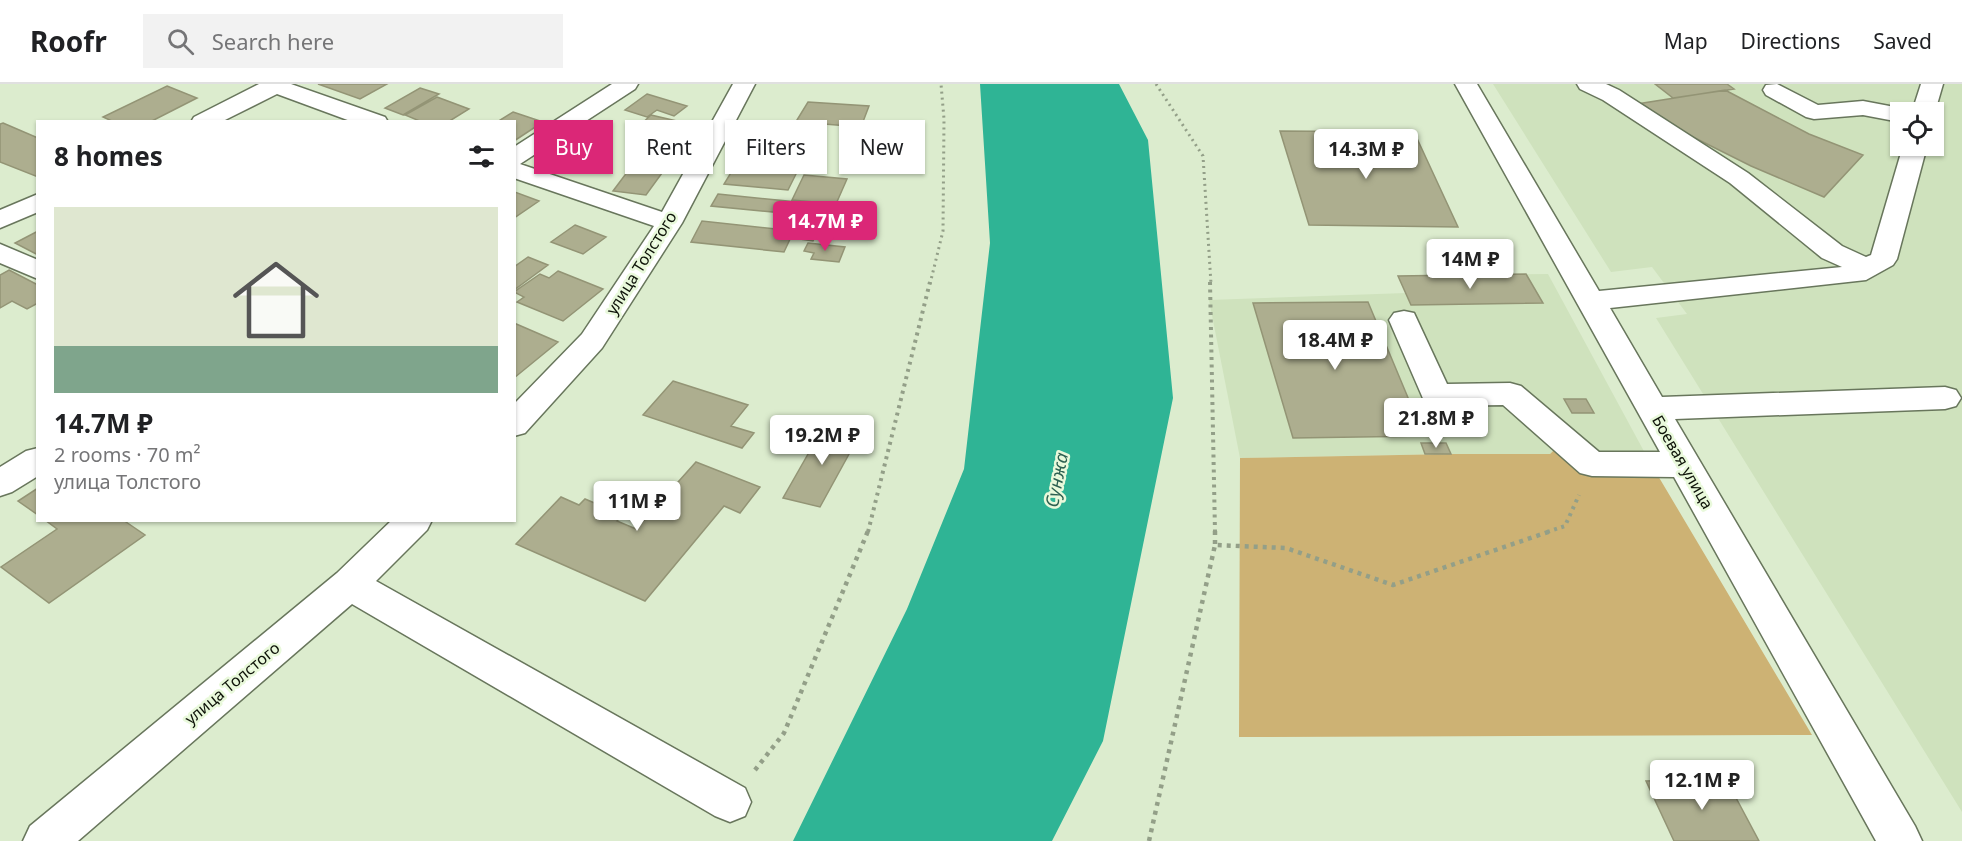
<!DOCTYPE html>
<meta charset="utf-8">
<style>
:root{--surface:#fff;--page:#f2f2f2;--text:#202124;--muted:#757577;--line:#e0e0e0;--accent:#db2777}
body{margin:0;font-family:"Noto Sans",sans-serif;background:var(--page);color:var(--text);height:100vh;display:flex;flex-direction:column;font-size:22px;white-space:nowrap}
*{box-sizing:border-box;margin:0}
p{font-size:20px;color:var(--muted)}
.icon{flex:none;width:33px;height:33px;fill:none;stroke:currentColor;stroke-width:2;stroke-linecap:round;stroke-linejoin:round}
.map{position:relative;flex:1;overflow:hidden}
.side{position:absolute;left:36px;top:36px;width:480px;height:402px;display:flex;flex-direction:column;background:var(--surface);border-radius:0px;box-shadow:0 2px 4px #0004}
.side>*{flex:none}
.top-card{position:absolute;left:534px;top:36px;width:570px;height:54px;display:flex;gap:12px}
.fabs{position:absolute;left:1890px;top:18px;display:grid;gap:12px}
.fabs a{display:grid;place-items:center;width:54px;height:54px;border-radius:0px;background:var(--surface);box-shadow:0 2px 4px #0004;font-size:30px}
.price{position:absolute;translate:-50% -51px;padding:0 14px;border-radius:6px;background:#fff;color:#222;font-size:20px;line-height:39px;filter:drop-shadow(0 2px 3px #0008)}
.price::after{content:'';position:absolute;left:50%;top:36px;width:18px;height:14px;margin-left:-9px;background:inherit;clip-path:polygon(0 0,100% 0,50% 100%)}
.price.active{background:var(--accent);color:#fff}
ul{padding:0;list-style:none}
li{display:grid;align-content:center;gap:12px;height:318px;padding:0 18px}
li span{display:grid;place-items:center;height:186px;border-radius:0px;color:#555}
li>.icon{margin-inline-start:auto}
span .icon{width:108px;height:108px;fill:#fffc;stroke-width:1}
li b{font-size:26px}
h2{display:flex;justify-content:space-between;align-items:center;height:72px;padding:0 18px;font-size:26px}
.chip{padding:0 21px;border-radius:0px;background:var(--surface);box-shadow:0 2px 4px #0004;font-size:21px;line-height:54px}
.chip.active{background:var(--accent);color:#fff}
header{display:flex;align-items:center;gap:36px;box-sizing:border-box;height:84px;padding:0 30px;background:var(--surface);border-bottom:2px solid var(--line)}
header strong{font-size:28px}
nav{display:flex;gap:33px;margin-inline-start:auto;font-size:21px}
.search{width:420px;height:54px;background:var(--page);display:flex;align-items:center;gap:15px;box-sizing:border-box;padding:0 21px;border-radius:0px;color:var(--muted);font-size:22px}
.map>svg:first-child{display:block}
.built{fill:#cfe2bd;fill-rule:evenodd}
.green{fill:#cdb274}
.water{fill:#2fb495}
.building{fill:#adae8f;stroke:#939475;stroke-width:1.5}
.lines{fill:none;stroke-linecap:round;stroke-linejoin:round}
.minor-casing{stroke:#68765c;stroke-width:3}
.path-far2{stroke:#939f88;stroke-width:3;stroke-dasharray:2 4;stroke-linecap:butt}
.path-far1{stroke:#939f88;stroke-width:4;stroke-dasharray:3 4.5;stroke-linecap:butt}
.path{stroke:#939f88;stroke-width:4.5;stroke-dasharray:4 5;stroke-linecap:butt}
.minor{fill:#fff;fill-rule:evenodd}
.labels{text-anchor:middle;stroke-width:5;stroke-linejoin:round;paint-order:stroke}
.street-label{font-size:16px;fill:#0e1309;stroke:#e9f9db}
.water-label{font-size:18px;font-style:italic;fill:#2c6051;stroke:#e9f9db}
</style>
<header>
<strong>Roofr</strong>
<div class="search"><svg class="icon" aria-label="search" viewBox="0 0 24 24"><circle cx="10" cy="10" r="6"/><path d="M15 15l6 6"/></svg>Search here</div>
<nav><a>Map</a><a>Directions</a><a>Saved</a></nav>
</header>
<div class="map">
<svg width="1962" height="757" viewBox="0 0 1962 757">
<rect width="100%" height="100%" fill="#dcecce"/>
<path class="built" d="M1493 0H1962V728L1656 234 1687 230 1652 183 1611 188ZM1900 28H1934V62H1900Z
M1548 190 1646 371H1604L1556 364 1550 370H1451L1240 374 1209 216 1406 209 1398 192Z"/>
<path class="green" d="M1556 364H1592L1604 371 1651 380 1812 651 1239 653 1240 374 1451 370H1550Z"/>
<path class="water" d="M980 0H1119L1148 56 1173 314 1103 657 1052 757H793L907 525 964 385 990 159Z"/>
<path class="building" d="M318 0H387L360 15Z
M1655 0H1727L1734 5 1673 14Z
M167 2 197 14 150 38H114L103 33Z
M420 4 439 10 403 31 385 24Z
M1725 6 1809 50 1863 71 1824 113 1751 82 1683 48 1637 20Z
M647 10 687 22 674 32 657 26 647 33 625 26Z
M437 13 469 25 448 38H422L405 31Z
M808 18 869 22 861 43 799 38 797 36Z
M513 28 543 38 514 57V38H497Z
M651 31 698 42 687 52 639 42Z
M3 39 38 54V93L0 78V40Z
M1280 47 1414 48 1458 143 1309 141Z
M579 48 611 59 570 89 537 78Z
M646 63 678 67 646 111 613 107Z
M735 82 797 88 788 106 724 100Z
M804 91 847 95 836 120 792 116Z
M514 109 515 108 539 117 514 134Z
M718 110 807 119 784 168 691 158 702 137 776 145 783 129 711 122Z
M801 135 840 139 833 153 816 151 813 157 792 154Z
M575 141 606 153 583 170 551 158Z
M38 147V171L15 159Z
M808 159 845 163 839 178 811 175 814 169 804 167Z
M528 173 548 181 514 206V183Z
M9 186 38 201V219L27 225 12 217 0 224V191Z
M558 187 603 205 563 237 517 218 524 213 514 208 540 190 549 194Z
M1526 190 1543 219 1411 221 1398 192Z
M1368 218 1424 352 1293 354 1253 219Z
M514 239 558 258 514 294Z
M673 297 748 321 731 342 754 349 742 364 643 331Z
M1564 315H1586L1594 329H1572Z
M824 342 860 350 820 423 783 414Z
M1421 359H1446L1451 370H1425Z
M696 378 760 403 740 429 724 422 645 517 516 460 561 413 579 421 585 415 623 431 617 437 636 445Z
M38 404V431L18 417Z
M45 436H123L145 451 49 519 1 483 57 445Z
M1726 695 1759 757H1674L1646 697Z"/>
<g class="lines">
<g class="minor-casing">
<path id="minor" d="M259 0H291L385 33 388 38H353L277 10 221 38H191L194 33Z
M612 0H638L635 5 520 80 662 128 733 0H755L682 139 602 264 525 349 514 352V320L582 250 654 142 514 94V63Z
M1455 0H1477L1599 207 1842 183 1822 174 1730 99 1603 16 1580 5 1577 0H1606L1619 6 1748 89 1842 162 1866 173 1871 171 1903 62H1927L1897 175 1893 181 1866 196 1610 224 1662 313 1945 303 1956 306 1961 314 1956 322 1945 325 1675 335 1915 742 1922 757H1876L1674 393 1592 392 1580 389 1503 321 1436 322 1425 319 1389 236 1394 229 1404 227 1414 229 1447 300 1510 299 1521 302 1599 368H1660Z
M1777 0 1818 21 1863 17 1900 24 1910 28H1900V38L1863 31 1814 35 1806 33 1766 11 1763 6 1766 1Z
M1921 0H1943L1934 31V28H1912Z
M38 110V128L0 144V126Z
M0 160 38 176V195L0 179Z
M38 364V392L12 408 0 412V383L26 367Z
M392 436H432L427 446 376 497 745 704 751 718 745 732 730 738 715 732 352 520 78 757H23L30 742 337 489Z"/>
</g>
<path class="path-far2" d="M1156 0 1203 72 1211 200
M930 200 943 147 944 35 941 0"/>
<path class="path-far1" d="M1210 198 1215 448
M868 448 930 198
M1547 448 1565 442 1579 411"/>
<path class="path" d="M1215 447V461
M755 686 784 649 868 447
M1149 757 1215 461 1286 464 1393 501 1551 447"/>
<use href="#minor" class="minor"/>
</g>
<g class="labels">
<g class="street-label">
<text transform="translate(641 179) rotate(-58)" y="6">улица Толстого</text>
<text transform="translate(1683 378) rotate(60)" y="6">Боевая улица</text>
<text transform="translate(232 599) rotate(-40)" y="6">улица Толстого</text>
</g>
<g class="water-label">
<text transform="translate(1057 396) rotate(-79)" y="6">Сунжа</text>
</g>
</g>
</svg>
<div class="fabs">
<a><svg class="icon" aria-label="locate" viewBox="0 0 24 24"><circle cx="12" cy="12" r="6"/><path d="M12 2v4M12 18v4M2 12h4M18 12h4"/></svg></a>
</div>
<b class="price" style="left:1366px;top:96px">14.3M ₽</b>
<b class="price active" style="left:825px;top:168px">14.7M ₽</b>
<b class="price" style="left:1470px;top:206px">14M ₽</b>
<b class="price" style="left:1335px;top:287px">18.4M ₽</b>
<b class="price" style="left:1436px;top:365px">21.8M ₽</b>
<b class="price" style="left:822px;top:382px">19.2M ₽</b>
<b class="price" style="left:637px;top:448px">11M ₽</b>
<b class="price" style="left:1702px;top:727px">12.1M ₽</b>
<div class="top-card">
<a class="chip active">Buy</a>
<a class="chip">Rent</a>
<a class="chip">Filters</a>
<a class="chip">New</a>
</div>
<section class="side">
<h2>8 homes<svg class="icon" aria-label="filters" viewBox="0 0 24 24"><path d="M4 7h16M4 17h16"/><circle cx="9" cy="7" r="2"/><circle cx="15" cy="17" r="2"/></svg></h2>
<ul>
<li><span style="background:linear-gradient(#dfe7d0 75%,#7fa58c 0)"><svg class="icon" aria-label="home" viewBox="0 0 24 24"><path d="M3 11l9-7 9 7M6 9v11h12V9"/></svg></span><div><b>14.7M ₽</b><p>2 rooms · 70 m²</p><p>улица Толстого</p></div></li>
</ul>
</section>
</div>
